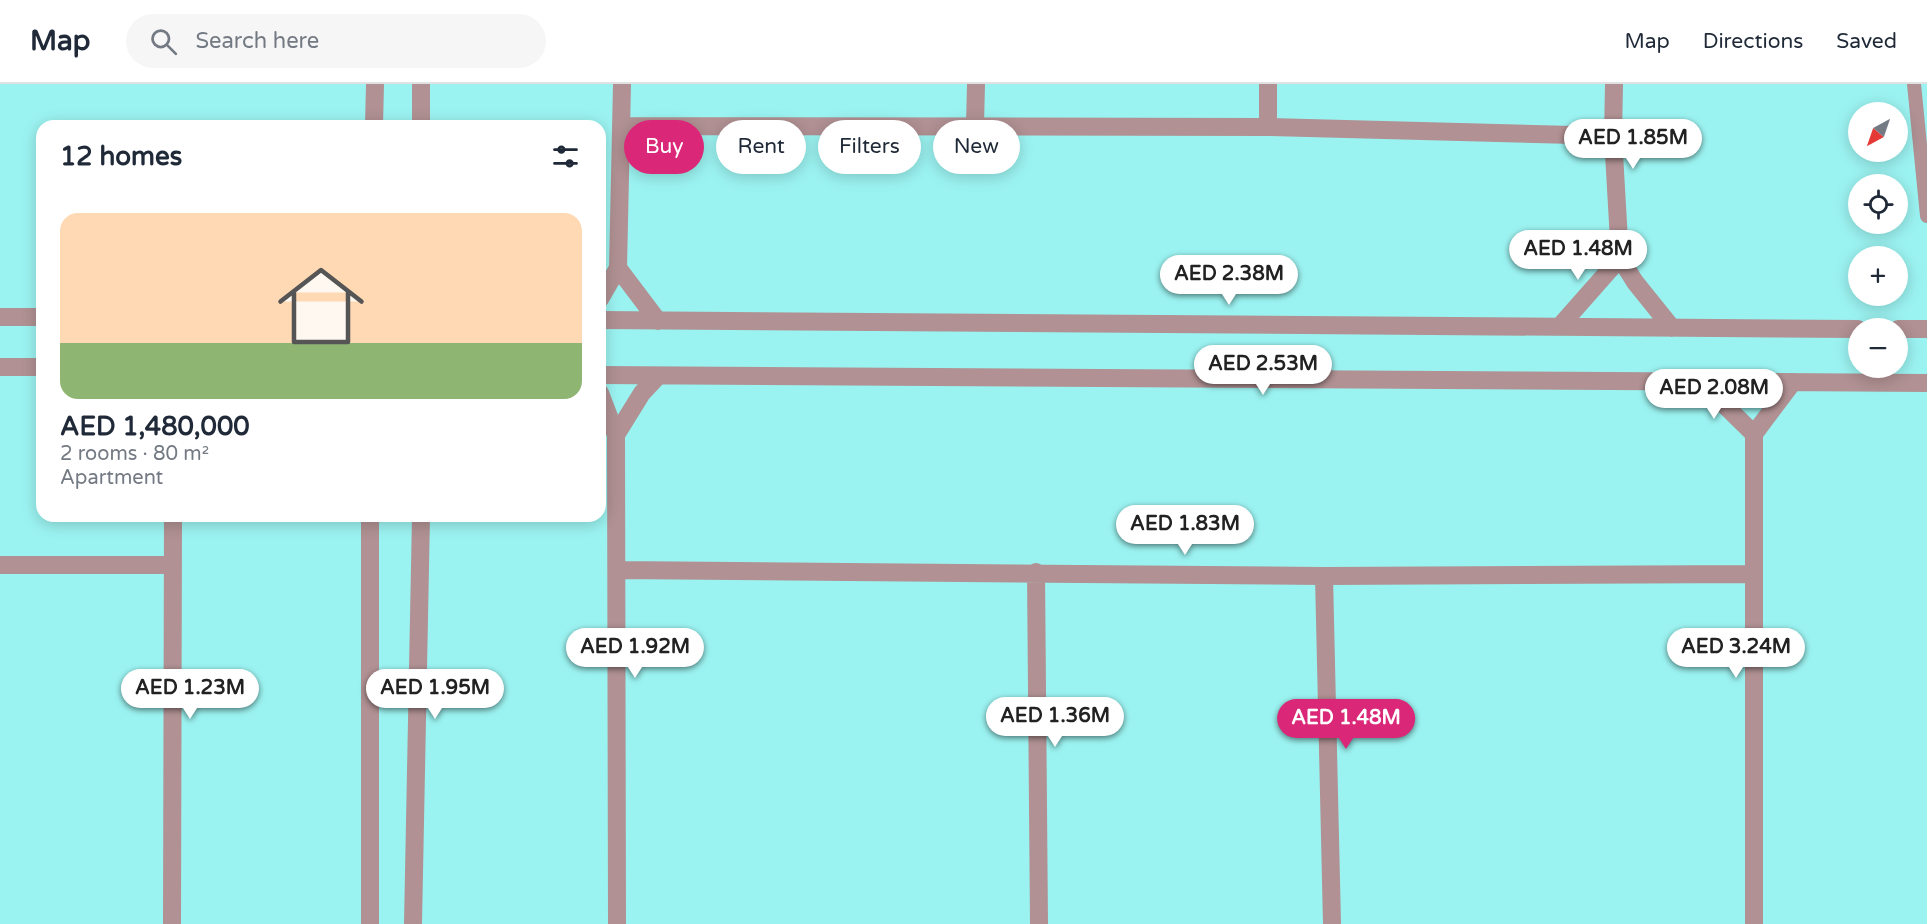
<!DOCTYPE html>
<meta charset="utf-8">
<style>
:root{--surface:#fff;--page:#f6f6f7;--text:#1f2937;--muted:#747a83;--line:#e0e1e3;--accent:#db2777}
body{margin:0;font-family:"Varela Round",sans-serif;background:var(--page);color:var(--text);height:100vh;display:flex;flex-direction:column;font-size:22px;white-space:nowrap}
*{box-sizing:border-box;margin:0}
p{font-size:20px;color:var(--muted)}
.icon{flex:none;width:33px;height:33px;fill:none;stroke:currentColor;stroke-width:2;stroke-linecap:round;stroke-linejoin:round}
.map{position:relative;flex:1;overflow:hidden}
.details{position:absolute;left:36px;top:36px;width:570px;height:402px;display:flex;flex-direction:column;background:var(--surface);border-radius:18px;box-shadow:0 3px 15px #0003}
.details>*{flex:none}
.guide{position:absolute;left:624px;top:36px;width:570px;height:54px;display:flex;gap:12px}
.needle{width:39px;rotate:220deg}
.controls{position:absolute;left:1848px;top:18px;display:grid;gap:12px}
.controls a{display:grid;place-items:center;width:60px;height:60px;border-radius:50%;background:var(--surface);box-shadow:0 3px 15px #0003;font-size:30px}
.price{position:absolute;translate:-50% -51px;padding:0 14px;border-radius:21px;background:#fff;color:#222;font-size:20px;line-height:39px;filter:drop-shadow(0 2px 3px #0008)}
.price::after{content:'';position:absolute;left:50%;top:36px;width:18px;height:14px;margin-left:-9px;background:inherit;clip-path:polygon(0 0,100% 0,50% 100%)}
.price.active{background:var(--accent);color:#fff}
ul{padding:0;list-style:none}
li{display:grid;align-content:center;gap:12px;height:318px;padding:0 24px}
li span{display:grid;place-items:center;height:186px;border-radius:18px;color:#555}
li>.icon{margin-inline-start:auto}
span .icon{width:108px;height:108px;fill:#fffc;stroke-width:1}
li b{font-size:26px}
h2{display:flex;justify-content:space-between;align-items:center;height:72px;padding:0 24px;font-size:26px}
.tag{padding:0 21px;border-radius:27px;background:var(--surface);box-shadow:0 3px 15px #0003;font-size:21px;line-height:54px}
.tag.active{background:var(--accent);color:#fff}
header{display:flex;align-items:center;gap:36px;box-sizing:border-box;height:84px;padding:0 30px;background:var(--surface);border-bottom:2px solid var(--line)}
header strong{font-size:28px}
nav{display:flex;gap:33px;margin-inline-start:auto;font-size:21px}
.search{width:420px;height:54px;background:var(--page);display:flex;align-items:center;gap:15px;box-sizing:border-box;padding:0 21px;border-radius:33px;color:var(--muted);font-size:22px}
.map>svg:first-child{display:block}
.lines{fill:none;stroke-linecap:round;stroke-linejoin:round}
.lane{stroke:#b19193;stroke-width:14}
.street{stroke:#b19193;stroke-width:18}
</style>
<header>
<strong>Map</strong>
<div class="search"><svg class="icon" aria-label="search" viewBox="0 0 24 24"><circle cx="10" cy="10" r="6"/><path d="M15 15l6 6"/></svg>Search here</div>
<nav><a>Map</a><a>Directions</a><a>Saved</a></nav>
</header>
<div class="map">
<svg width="1927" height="840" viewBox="0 0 1927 840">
<rect width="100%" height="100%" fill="#9bf3f1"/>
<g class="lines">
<path class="lane" d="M1914 0 1927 132"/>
<path class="street" d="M1268 0V43
M1614 0 1613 52 1620 174 1635 198 1672 244
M975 41 976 0
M374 42 375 0
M421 42V0
M623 42 1268 43 1613 52
M618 184 658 237
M600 215 618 184 622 0
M0 233H42
M600 236 1858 245
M1560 242 1620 174
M1898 245H1927
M0 283H42
M600 291 1927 299
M1699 296 1754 350
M600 309 616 351 617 840
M616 351 642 309 658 292
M370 432V840
M0 481H172
M617 486 1324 492 1754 490
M1036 488 1039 840
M1324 492 1332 840
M172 840 173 432
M413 840 421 432
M1754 840V350L1793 298"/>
</g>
</svg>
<div class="controls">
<a><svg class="needle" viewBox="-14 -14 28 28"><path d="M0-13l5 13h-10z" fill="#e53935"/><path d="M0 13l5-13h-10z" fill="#747a83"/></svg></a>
<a><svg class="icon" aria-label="locate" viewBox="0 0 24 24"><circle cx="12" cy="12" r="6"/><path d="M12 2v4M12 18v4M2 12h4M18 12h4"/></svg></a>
<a>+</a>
<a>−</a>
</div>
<b class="price" style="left:1633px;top:86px">AED 1.85M</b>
<b class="price" style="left:1578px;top:197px">AED 1.48M</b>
<b class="price" style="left:1229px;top:222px">AED 2.38M</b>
<b class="price" style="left:1263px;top:312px">AED 2.53M</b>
<b class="price" style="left:1714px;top:336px">AED 2.08M</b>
<b class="price" style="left:1185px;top:472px">AED 1.83M</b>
<b class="price" style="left:635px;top:595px">AED 1.92M</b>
<b class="price" style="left:1736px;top:595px">AED 3.24M</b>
<b class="price" style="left:190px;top:636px">AED 1.23M</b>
<b class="price" style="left:435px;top:636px">AED 1.95M</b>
<b class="price" style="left:1055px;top:664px">AED 1.36M</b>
<b class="price active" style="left:1346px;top:666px">AED 1.48M</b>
<div class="guide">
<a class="tag active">Buy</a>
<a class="tag">Rent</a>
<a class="tag">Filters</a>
<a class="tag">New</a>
</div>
<section class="details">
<h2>12 homes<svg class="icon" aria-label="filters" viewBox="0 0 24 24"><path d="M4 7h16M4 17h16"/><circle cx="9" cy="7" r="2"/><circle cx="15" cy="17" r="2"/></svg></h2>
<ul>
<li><span style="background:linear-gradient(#ffd9b3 70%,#8fb573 0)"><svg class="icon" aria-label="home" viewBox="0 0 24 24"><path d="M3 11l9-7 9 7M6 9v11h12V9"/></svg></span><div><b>AED 1,480,000</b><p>2 rooms · 80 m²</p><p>Apartment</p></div></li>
</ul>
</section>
</div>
